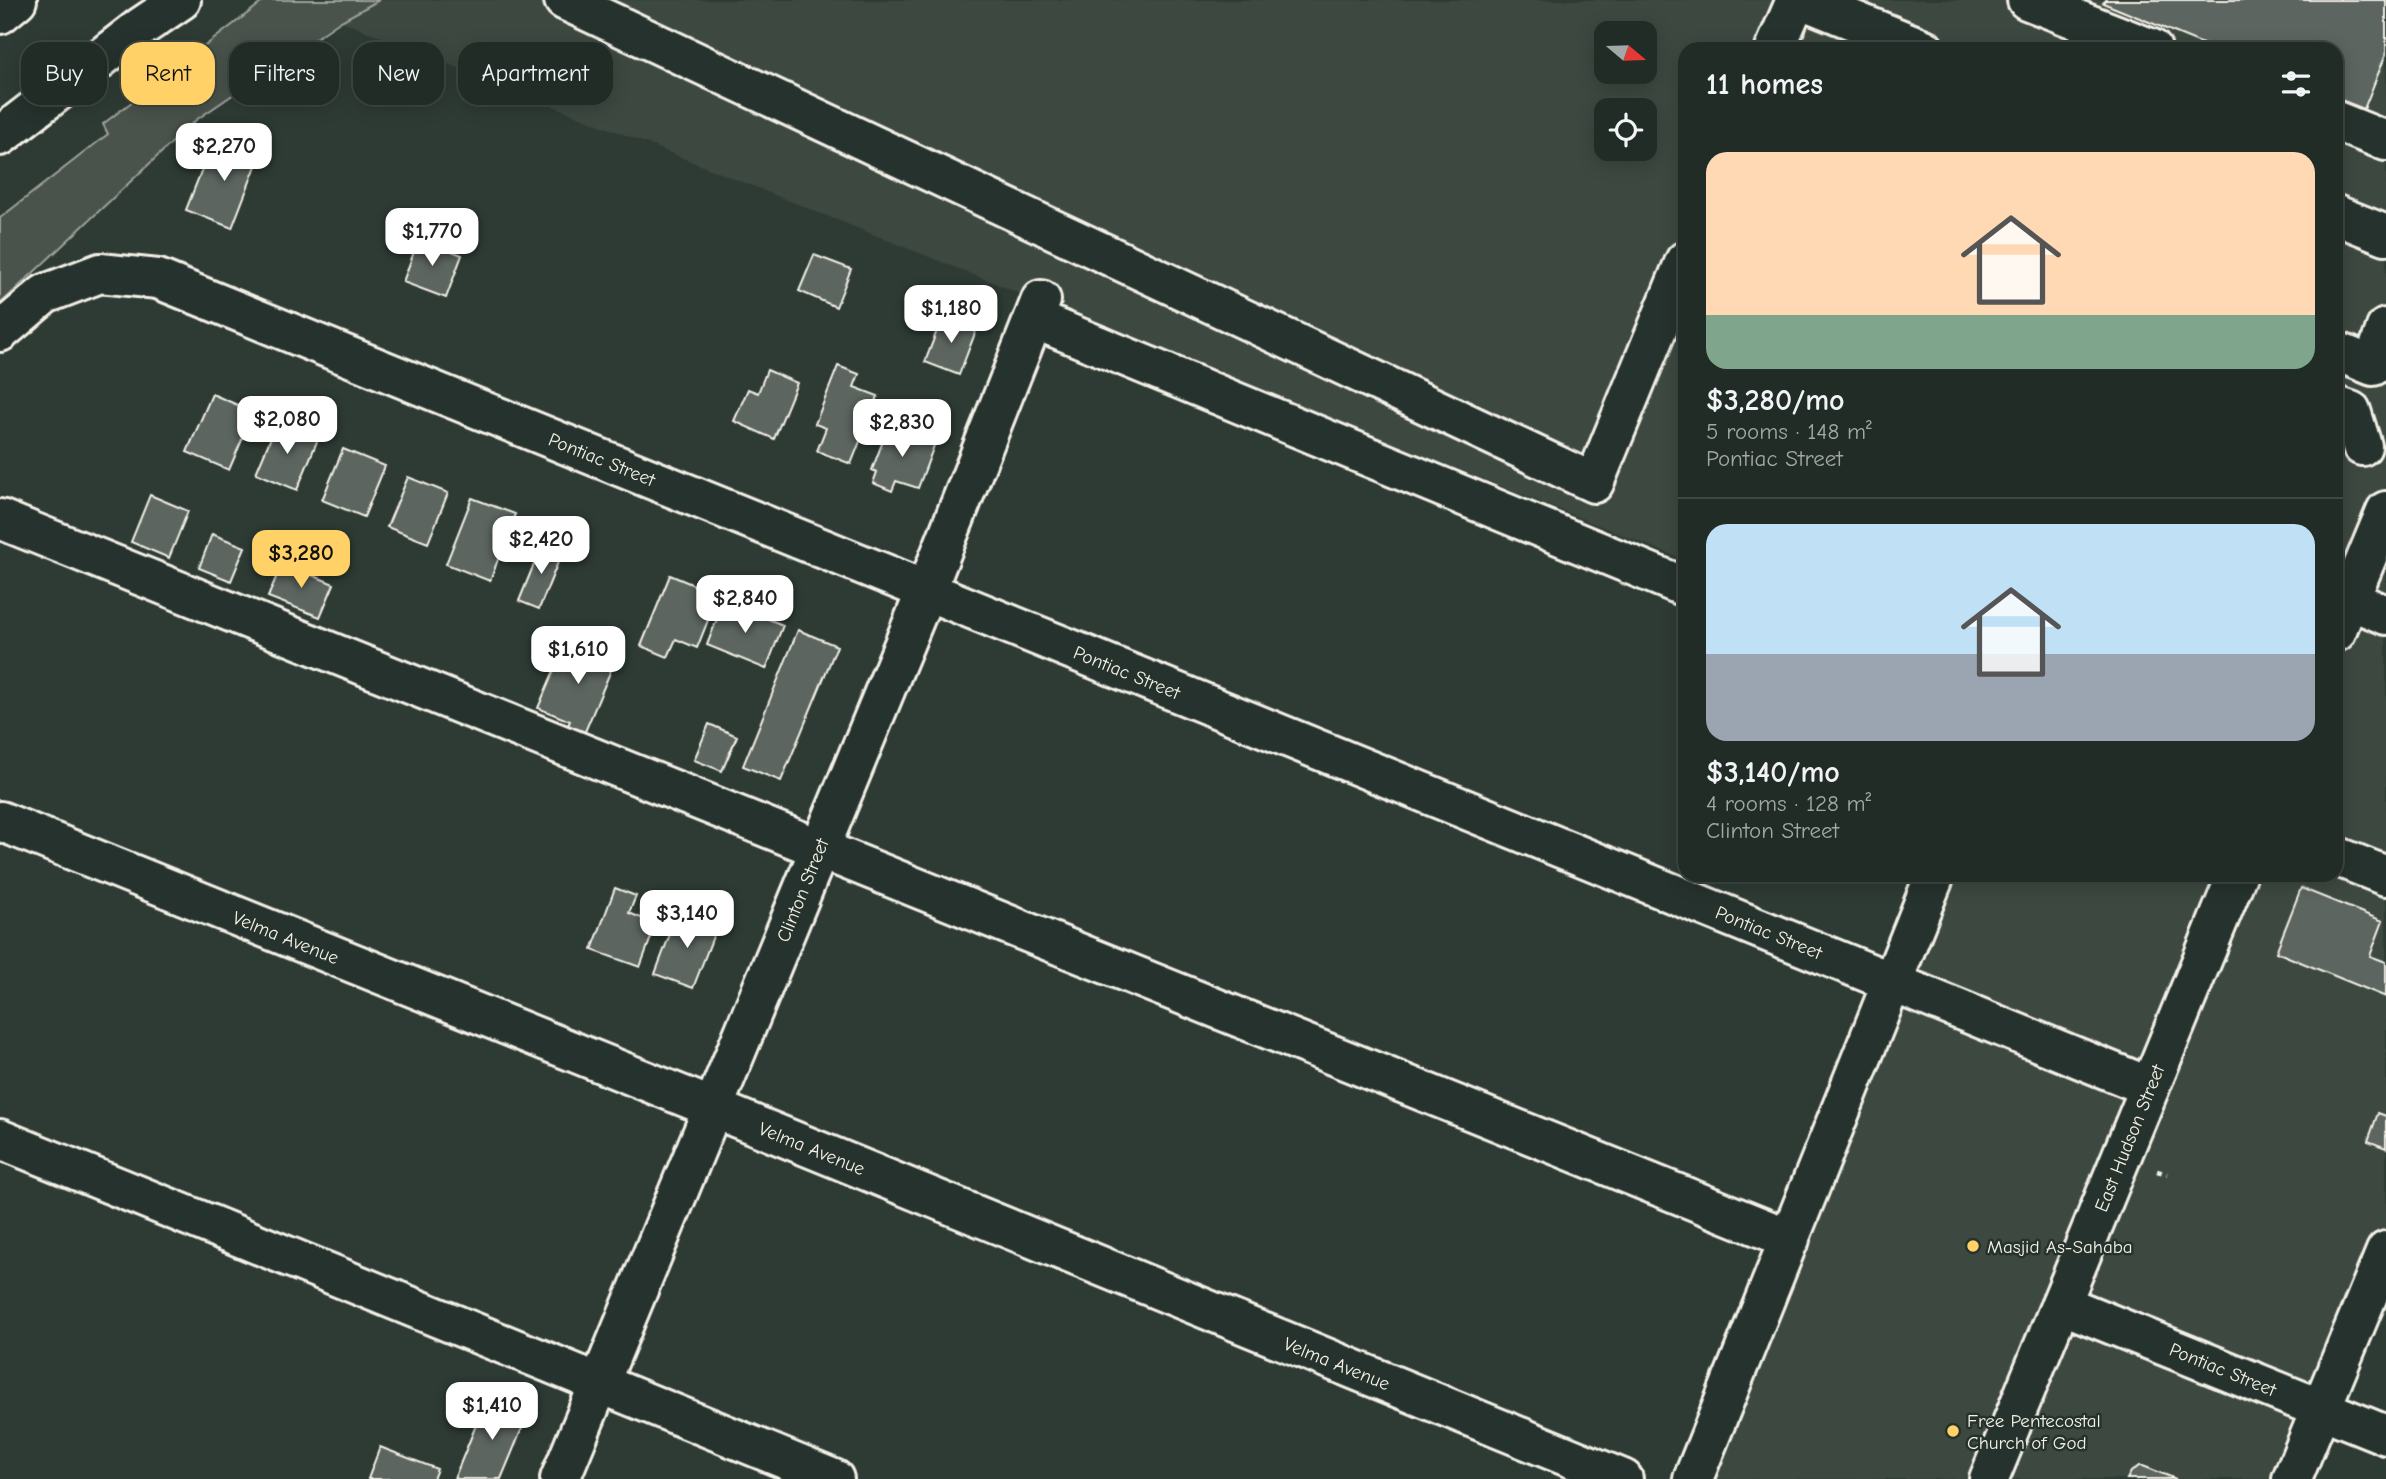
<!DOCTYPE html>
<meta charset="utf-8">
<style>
:root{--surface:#222c27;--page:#2e3833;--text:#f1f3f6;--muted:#a2a7a7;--line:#3f4844;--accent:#ffd166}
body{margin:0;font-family:"Comic Neue",sans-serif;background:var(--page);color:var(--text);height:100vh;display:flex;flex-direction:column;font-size:26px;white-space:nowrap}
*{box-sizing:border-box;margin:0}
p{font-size:23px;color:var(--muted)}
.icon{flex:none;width:38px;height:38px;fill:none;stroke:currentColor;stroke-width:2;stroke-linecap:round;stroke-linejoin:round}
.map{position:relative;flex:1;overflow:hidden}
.panel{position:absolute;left:1678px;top:42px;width:665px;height:840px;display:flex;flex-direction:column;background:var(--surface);border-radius:21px;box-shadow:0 4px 18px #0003,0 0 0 2px var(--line)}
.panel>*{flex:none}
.guide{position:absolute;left:21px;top:42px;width:665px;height:63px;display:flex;gap:14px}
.needle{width:46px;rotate:109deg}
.buttons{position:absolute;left:1594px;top:21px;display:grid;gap:14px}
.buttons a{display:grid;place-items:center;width:63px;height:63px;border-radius:14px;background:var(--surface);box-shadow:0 4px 18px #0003,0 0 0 2px var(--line);font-size:35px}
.price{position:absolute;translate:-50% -60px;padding:0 16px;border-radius:14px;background:#fff;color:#222;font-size:23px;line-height:46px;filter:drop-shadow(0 2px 4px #0008)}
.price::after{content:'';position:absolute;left:50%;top:42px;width:21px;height:16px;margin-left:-10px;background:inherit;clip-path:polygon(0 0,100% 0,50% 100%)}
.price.active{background:var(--accent);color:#111}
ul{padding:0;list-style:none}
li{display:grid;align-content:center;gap:14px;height:371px;padding:0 28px}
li+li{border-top:2px solid var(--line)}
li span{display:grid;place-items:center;height:217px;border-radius:21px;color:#555}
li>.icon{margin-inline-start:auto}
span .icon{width:126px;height:126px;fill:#fffc;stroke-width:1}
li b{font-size:30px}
h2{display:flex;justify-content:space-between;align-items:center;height:84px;padding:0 28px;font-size:30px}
.pill{padding:0 24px;border-radius:21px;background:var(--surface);box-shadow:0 4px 18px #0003,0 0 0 2px var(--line);font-size:24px;line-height:63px}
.pill.active{background:var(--accent);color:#111}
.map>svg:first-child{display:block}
.built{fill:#3c4841;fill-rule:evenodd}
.green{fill:#48524c;stroke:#9ea29a;stroke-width:2}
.building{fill:#5c655e;stroke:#f4f1e8;stroke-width:2}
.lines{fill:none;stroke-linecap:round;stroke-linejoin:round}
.minor-casing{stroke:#f4f1e8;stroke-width:44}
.major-casing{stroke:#f4f1e8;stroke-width:44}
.highway-casing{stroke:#f4f1e8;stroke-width:44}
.path{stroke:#f4f1e8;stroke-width:4.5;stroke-dasharray:5 5;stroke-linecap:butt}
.minor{stroke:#26332d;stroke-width:38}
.major{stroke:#26332d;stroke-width:38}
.highway{stroke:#26332d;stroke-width:38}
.poi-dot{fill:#ffd166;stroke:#26332d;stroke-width:2.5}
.labels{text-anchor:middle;stroke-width:5;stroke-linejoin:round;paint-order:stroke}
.street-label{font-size:19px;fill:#f4f1e8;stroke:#26332d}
.poi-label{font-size:19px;fill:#f4f1e8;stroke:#26332d;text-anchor:start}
</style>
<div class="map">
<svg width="2386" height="1479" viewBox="0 0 2386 1479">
<rect width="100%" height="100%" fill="#2e3b34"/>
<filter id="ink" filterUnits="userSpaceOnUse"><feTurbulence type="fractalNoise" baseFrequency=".0143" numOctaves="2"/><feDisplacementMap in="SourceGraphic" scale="14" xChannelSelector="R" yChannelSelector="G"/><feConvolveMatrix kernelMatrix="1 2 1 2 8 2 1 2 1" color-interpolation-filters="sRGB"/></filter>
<g filter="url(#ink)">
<path class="built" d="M379 0H2386V1265L2294 1479H1690L1932 875H2336V49H1685V560L341 21ZM1606 33H1645V72H1606ZM1606 110H1645V149H1606Z"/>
<path class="green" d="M265 0H379L341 21 196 120 0 304V218L108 134 103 124Z"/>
<path class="building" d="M2105 0H2386V54L2364 109 2336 98V49H2215L2103 3Z
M213 141 242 153 245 144 262 150 232 228 186 210Z
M419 238 462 255 446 298 403 282Z
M814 255 851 269 836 307 799 291Z
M943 315 977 328 959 375 925 362Z
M838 366 859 374 854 387 878 396 851 464 817 451 826 428 815 424Z
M767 370 797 383 774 439 734 421 748 389 758 393Z
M212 394 254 412 229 470 187 452Z
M277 423 318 439 297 490 256 473Z
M889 425 935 443 918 488 896 481 892 491 873 483 877 472 872 470Z
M343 449 385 466 364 517 322 500Z
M408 477 448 493 428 543 387 527Z
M150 495 188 511 169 558 131 542Z
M472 498 515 514 490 581 446 564Z
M212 534 245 547 231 581 199 568Z
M543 542 563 550 539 609 519 601Z
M282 563 334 584 320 617 268 597Z
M670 575 718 595 697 648 676 639 668 657 641 646Z
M724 601 783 625 766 669 707 645Z
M798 630 837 646 781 781 743 766Z
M592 644 617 656 584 734 567 727 570 721 538 708 564 647 587 657Z
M709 724 737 736 722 771 694 760Z
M615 888 636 896 629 913 656 924 640 967 592 950Z
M2301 888 2383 921 2370 956 2386 962V997L2276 952Z
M693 911 719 921 693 988 655 974 673 926 686 931Z
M2378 1113 2386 1116V1148L2368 1141Z
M487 1398 528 1414 501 1479H454Z
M380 1447 437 1469 433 1479H368Z
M2139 1466H2143L2176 1479H2127L2131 1472Z"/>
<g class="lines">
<g class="minor-casing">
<path id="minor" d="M564 0 1594 483 1685 261
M1803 0 1924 49
M2027 0 2152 49
M1775 49 1796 0
M2336 121 2386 141
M2336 215 2386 235
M1034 319 1685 587
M0 332 45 294 100 273 158 279 2150 1087
M2336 351 2373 366 2386 328
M2336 406 2351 411 2362 446
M0 519 1790 1239
M2350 600 2386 615
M0 821 713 1108 1623 1479
M2336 856 2386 876
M0 1139 834 1479
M2061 1304 2386 1435
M560 1479 926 591 1041 300
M1693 1479 1935 875
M2292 1479 2386 1251"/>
</g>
<g class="major-casing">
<path id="major" d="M2336 632 2386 511
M1989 1479 2237 875"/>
</g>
<g class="highway-casing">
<path id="highway" d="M0 14 17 0
M0 136 141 27 181 0"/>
</g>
<path class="path" d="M2157 1171 2167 1174"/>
<use href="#minor" class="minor"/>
<use href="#major" class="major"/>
<use href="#highway" class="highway"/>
</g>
</g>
<g class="poi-dot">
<circle cx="1973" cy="1246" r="7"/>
<circle cx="1953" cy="1431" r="7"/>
</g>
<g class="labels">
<g class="street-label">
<text transform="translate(602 459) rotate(22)" y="7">Pontiac Street</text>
<text transform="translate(1127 672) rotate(22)" y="7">Pontiac Street</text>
<text transform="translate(802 890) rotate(-68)" y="7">Clinton Street</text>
<text transform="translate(1769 932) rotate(22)" y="7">Pontiac Street</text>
<text transform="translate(286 937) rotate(22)" y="7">Velma Avenue</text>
<text transform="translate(2129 1138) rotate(-68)" y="7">East Hudson Street</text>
<text transform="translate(812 1148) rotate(22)" y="7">Velma Avenue</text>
<text transform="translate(1337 1363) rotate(22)" y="7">Velma Avenue</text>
<text transform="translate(2223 1369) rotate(22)" y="7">Pontiac Street</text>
</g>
<g class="poi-label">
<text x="1987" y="1253">Masjid As-Sahaba</text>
<text x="1967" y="1427">Free Pentecostal<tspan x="1967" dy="22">Church of God</tspan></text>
</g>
</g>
</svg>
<div class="buttons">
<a><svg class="needle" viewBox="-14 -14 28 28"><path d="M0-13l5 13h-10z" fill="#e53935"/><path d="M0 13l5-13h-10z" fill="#a2a7a7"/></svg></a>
<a><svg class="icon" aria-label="locate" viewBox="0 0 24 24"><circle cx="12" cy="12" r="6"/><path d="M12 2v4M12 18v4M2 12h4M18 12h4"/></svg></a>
</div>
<b class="price" style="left:224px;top:183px">$2,270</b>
<b class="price" style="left:432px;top:268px">$1,770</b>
<b class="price" style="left:951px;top:345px">$1,180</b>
<b class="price" style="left:287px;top:456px">$2,080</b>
<b class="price" style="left:902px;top:459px">$2,830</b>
<b class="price" style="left:541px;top:576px">$2,420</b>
<b class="price active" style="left:301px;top:590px">$3,280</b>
<b class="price" style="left:745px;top:635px">$2,840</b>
<b class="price" style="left:578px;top:686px">$1,610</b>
<b class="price" style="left:687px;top:950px">$3,140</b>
<b class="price" style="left:492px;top:1442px">$1,410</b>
<div class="guide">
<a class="pill">Buy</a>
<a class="pill active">Rent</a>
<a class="pill">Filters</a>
<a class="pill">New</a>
<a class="pill">Apartment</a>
</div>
<section class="panel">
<h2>11 homes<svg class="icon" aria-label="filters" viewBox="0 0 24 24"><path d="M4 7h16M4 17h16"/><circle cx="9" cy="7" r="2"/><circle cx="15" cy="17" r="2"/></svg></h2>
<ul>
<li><span style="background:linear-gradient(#ffd9b3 75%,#7fa58c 0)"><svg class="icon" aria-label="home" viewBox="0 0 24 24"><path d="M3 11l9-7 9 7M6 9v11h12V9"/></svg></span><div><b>$3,280/mo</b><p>5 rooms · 148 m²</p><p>Pontiac Street</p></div></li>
<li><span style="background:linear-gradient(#bfe0f5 60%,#9aa5b1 0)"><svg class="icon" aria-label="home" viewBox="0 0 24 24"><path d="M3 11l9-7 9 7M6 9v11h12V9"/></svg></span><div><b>$3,140/mo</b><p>4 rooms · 128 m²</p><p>Clinton Street</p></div></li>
</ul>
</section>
</div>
